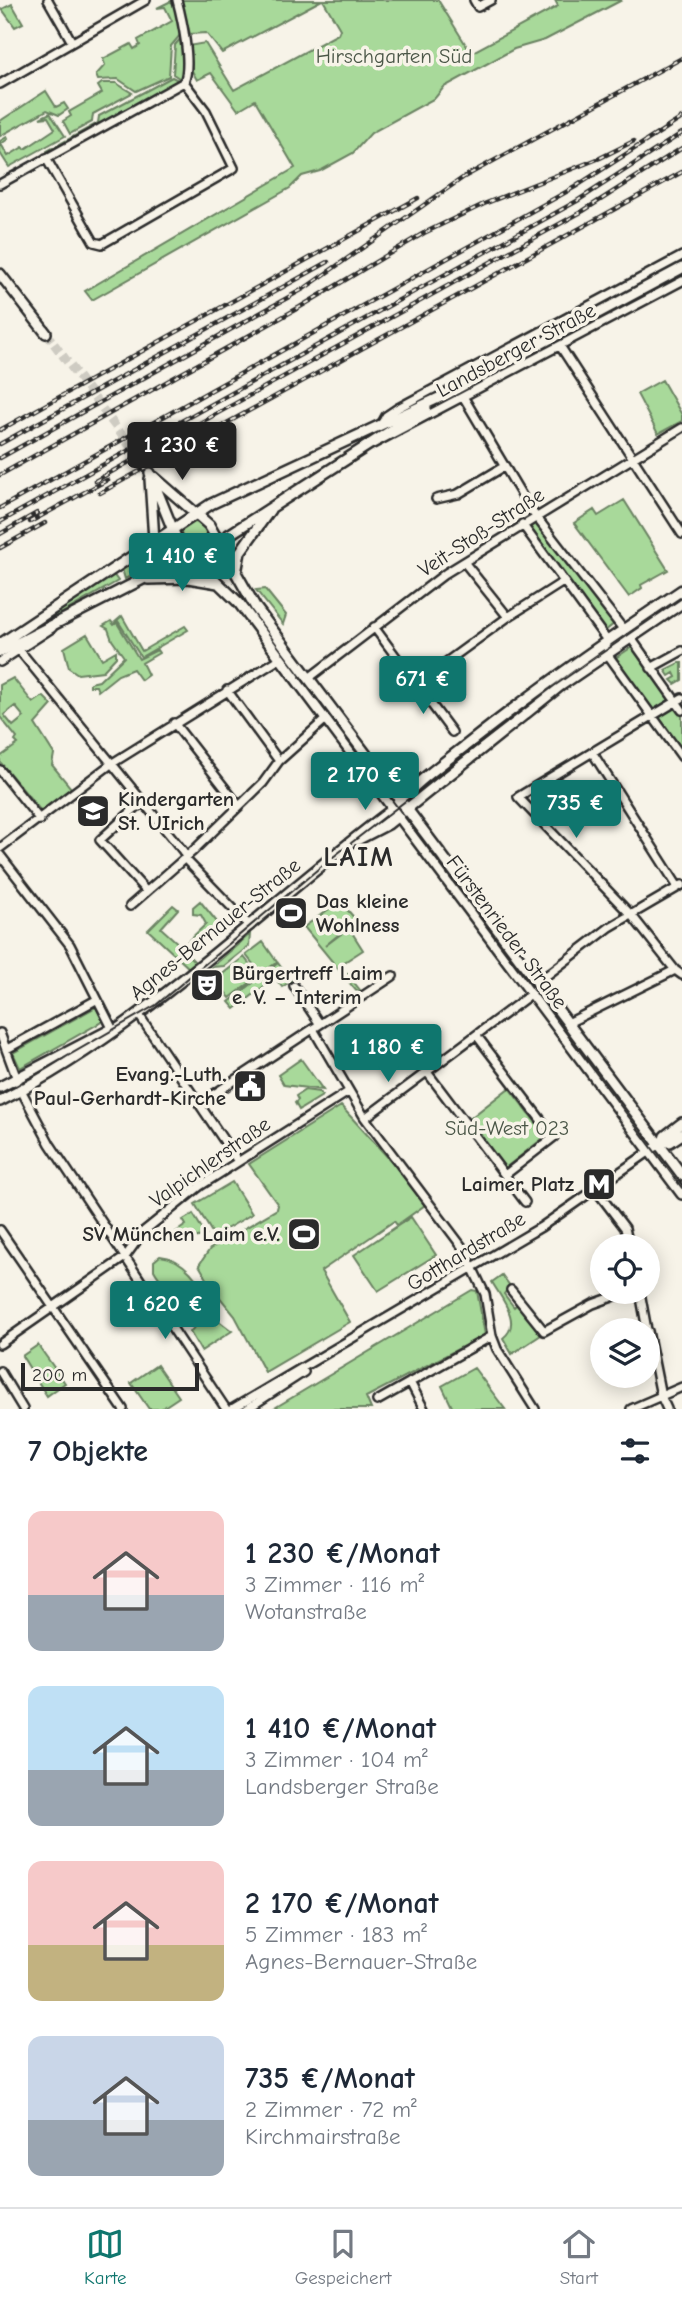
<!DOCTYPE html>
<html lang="de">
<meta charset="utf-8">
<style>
:root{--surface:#fff;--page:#f6f6f7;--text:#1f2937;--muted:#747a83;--line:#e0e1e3;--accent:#0f766e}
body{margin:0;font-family:"Comic Neue",sans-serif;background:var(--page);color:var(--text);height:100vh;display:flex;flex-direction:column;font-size:26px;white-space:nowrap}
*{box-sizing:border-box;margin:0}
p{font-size:23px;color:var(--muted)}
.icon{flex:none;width:38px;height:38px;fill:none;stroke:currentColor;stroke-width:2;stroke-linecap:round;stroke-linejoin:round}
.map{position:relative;height:1409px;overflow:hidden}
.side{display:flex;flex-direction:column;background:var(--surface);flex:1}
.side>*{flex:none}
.buttons{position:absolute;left:590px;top:1234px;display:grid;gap:14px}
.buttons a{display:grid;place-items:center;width:70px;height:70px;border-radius:50%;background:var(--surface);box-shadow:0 4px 18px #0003;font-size:35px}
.scale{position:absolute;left:21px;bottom:18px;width:178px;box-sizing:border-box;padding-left:7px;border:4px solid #2b2b2b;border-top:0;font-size:19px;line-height:24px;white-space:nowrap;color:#2b2b2b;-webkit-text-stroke:5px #f7f3e8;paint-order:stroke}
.price{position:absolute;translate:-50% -60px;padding:0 16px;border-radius:7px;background:var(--accent);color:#fff;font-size:23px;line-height:46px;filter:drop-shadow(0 2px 4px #0008)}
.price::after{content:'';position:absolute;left:50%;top:42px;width:21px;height:16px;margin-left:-10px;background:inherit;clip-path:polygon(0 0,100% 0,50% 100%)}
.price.active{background:#222;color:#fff}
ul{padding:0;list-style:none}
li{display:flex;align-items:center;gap:21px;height:175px;padding:0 28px}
li span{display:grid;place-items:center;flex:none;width:196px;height:140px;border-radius:14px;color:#555}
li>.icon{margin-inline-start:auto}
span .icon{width:84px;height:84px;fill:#fffc;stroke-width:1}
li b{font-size:30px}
h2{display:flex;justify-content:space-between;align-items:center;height:84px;padding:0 28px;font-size:30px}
.tabs{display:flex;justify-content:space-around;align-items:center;height:98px;border-top:2px solid var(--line);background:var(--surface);font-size:19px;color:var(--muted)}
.tabs a{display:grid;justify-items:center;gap:4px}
.tabs .active{color:var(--accent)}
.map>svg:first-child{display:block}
.green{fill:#a8d99a;stroke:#6a8262;stroke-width:2;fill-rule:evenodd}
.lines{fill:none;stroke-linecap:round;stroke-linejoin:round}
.major-tunnel{stroke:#cecbc2;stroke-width:9;stroke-dasharray:9 4.5;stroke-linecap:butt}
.minor-casing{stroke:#2b2b2b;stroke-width:12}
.major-casing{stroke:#2b2b2b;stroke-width:14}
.minor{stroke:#f7f3e8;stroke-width:7}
.major{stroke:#f7f3e8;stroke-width:9}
.tram{stroke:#2b2b2b;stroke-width:2}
.rail-casing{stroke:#2b2b2b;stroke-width:4.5}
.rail{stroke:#f7f3e8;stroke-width:2;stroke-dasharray:5;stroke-linecap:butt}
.labels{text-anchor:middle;stroke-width:7;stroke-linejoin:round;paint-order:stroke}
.park-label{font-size:21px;fill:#4a5647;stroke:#f7f3e8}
.street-label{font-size:21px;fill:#2b2b2b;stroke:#f7f3e8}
.poi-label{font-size:21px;font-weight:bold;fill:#2b2b2b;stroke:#f7f3e8;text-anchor:start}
.district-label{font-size:28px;font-weight:bold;letter-spacing:2px;fill:#2b2b2b;stroke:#f7f3e8}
</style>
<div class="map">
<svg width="682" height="1409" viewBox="0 0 682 1409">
<rect width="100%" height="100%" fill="#f7f3e8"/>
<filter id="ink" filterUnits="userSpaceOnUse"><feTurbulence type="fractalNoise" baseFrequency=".0143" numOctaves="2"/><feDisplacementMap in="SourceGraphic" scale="14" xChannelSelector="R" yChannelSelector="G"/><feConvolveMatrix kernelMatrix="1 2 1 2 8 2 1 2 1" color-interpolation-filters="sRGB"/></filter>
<g filter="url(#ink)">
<path class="green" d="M181 0H322L222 53 206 33 190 34Z
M323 0H438L471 53 558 6 555 0H622L545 40 514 49 444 87 435 98 371 133 353 153 320 171 302 176 290 188 92 300 85 291 295 168 255 100 238 110 211 73 197 80 192 71 188 46 205 43 234 90 338 34 340 29Z
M171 1 177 9 181 34 171 46 169 76 136 91 118 79 98 80 96 75 105 65 103 59 131 44 134 49 140 45 138 40 172 21 165 7 157 8Z
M12 4 23 23 15 27 2 9Z
M181 38 185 73 182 80 173 74 175 45Z
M172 77 180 81 47 154V151L98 123 99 116Z
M102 83H116L132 93 93 114 92 122 70 134 63 121 71 116 69 112 102 93 98 86Z
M46 91 56 107 64 103 68 109 59 115 47 110 0 136V121Z
M50 113 65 136 9 167 0 153V141L7 137 8 139 1 144 8 156 23 147 25 149 55 129 48 117 40 118Z
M662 380 682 415V421L658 434 637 394Z
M624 500 668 570 641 585 642 588 629 597 574 523 594 510 598 516Z
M538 521 615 623 605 631 528 528Z
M181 535a13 13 0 1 1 26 0a13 13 0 1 1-26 0Z
M151 548 156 554 153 564 125 579 122 569Z
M113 574 118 581 39 626 38 625Z
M265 589 286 615 283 624 256 590Z
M122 616 142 651 185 626 188 630 141 657 118 621 114 623Z
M111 621 114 625 117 623 139 659 157 650 159 653 142 663 148 675 141 680 133 669 118 675 98 691 96 686H90V683L99 681 124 657 112 640 108 629 103 626Z
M87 634 102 659 116 651V657L103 671 78 674 69 668 64 648Z
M632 647 670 699 652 711 614 659Z
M591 652 596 659 415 796 413 793Z
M679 663H682V680L675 684 671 680 676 677 674 673 669 676 665 670Z
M13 678 33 703 43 696 52 705 35 724 54 754 52 765 71 788 43 809 40 810 0 762V757L18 744 15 741 17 738 0 717V685ZM15 706 24 717 13 726 4 715Z
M676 707 682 715V750L658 718Z
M410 817 647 1133 642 1137 406 819Z
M200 901 217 922 218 929 186 953 196 963 190 969 148 930 173 905 178 909 161 928 182 947 206 924 201 915 193 914V907Z
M340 901 356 920 325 946 349 928 363 950 340 965 360 990 357 992 304 927Z
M250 934 249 946 224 966 212 967Z
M263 942 277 962 261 974 246 955Z
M244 957 259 976 230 998 215 980Z
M278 963 291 981 282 987 275 978 235 1009 229 1002Z
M96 1007 103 1021 20 1068 13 1053Z
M301 1059 323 1090 284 1085 278 1075Z
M509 1088 546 1136 505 1168 468 1120Z
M305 1090 319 1092 322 1096 299 1110 295 1103 298 1100 296 1096Z
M341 1106 392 1162 425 1205 397 1225 394 1221 321 1271 350 1322 265 1372 235 1316 213 1289 199 1265 210 1249 277 1209 278 1205 249 1164Z
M232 1182 252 1214 214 1236 195 1204Z
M193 1214 206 1235 181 1241 176 1232 186 1225 183 1220Z
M411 1217 436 1255 378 1291 354 1255Z
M160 1256C182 1258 204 1282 206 1304L186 1317C181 1299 163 1287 154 1270V1261Z
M502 1275 510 1286 504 1294 514 1307 518 1303 541 1335 512 1354 503 1338C523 1323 501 1298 492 1282Z
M472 1290 477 1291 485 1335 366 1397 371 1409H273Z
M207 1312 232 1331 201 1351 190 1332Z
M38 1345 65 1383 47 1396 22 1356Z
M157 1365 179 1397 161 1409H149L131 1383Z
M474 1368 505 1409H453L442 1386Z"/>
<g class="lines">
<path class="major-tunnel" d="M46 333 150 473"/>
<g class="minor-casing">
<path id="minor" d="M48 0 72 42
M474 0 478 7 491 0
M0 84 146 0
M46 158 94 242 102 244 234 168 206 111 184 82
M0 184 184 82C192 64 182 19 177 0
M560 346 682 534
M464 398 530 509 623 629
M381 425 386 416 398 408 682 256
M373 444 682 281
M436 499 458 494 505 466
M522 524 606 639 608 655 682 757
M464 562 508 617
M374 627 452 732
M631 638 682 710
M20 651 183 851 188 862 250 926
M0 662 52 628
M651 668 682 651
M309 678 446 573 682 428
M416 684 508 617 563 582
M227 690 279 761
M682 698 518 797 633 917 675 970 682 975
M174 723 239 806
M592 752 678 887
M0 770 40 820
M141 803 100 840 146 891
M0 848 111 764 281 658
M0 855 70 945 112 1028
M130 906 193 851 263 783 279 761 327 718
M538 982 610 927 682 885
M294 986 319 1023
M139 1015 237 1160
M568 1023 675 970
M313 1029 365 1118 463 1248 485 1294 492 1336 497 1349 535 1409
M0 1033 21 1090 50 1144 226 1409
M477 1036 554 1137 505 1175
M7 1049 96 1000
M427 1072 525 1202
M199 1104 393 976
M365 1118 531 994
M596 1190 625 1228 629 1246
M0 1230 123 1409
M511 1290 544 1331 593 1304 626 1292
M640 1292 647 1330
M648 1331 661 1396 667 1409
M0 1344 125 1257 144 1231 200 1186 348 1092
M0 1371 23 1409
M410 1382 424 1409
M377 1401 492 1336
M232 1409 541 1227 663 1142
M247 1409 304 1372
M631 1409 682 1387"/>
</g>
<g class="major-casing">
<path id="major" d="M0 274 46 333
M150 473 179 545 239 603 682 1194
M154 477 209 525 256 608 682 1175
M150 479 154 540
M236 573 240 552 270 510
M148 579 188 578 218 583
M0 644 211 504 445 395 682 268
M0 652 227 536 426 408
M357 840 388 824 560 686 682 603
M0 1087 110 1030
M0 1101C146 1027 259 910 389 812 412 785 441 765 469 743 538 688 609 639 682 590
M682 1123 665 1136 663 1142H670L682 1134"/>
</g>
<use href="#minor" class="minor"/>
<use href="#major" class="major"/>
<path class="tram" d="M300 677 682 1188
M0 1095 156 1005 324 864 554 686 682 598"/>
<g class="rail-casing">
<path id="rail" d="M0 430 418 198
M0 444 328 262
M0 458 305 288 464 177 682 58
M0 475 300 307 424 233 484 204 600 158 634 141
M95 481 583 211 682 148
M100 493 682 172
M0 508 575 187 682 118
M0 522 577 201 682 133
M30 522 107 480
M0 534 37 513
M0 548 45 523"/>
</g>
<use href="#rail" class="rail"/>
</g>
</g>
<defs>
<g id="school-square" transform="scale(1.75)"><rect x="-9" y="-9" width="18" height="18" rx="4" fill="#2b2b2b" stroke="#f7f3e8"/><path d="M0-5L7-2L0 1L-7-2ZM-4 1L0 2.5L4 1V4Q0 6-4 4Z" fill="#fff"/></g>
<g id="stadium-square" transform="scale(1.75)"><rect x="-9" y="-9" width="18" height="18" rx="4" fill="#2b2b2b" stroke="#f7f3e8"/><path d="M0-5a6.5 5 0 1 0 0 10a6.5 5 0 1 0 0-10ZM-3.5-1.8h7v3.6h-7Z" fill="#fff"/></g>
<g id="theatre-square" transform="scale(1.75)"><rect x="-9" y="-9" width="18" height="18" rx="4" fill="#2b2b2b" stroke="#f7f3e8"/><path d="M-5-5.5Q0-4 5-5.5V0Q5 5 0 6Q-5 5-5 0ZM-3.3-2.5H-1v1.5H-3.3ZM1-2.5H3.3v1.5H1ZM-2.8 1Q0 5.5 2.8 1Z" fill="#fff"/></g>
<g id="civic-square" transform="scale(1.75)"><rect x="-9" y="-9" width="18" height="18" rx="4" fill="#2b2b2b" stroke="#f7f3e8"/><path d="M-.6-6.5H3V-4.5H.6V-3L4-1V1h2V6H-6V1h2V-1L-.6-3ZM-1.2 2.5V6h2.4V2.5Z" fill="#fff"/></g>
<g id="metro-square" transform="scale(1.75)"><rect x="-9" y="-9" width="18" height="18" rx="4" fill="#2b2b2b" stroke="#f7f3e8"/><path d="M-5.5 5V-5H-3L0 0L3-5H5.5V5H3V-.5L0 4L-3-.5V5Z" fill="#fff"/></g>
</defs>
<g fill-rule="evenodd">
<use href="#school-square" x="93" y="811"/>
<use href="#stadium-square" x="291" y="913"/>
<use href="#theatre-square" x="207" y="985"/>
<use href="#civic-square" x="250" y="1086"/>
<use href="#metro-square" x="599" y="1184"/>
<use href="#stadium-square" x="304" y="1234"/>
</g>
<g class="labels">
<g class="park-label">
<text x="394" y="63">Hirschgarten Süd</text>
<text x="507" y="1135">Süd-West 023</text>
</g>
<g class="street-label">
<text transform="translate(516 350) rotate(-28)" y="7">Landsberger Straße</text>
<text transform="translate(481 532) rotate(-33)" y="7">Veit-Stoß-Straße</text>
<text transform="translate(215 929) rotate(-39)" y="7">Agnes-Bernauer-Straße</text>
<text transform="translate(507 932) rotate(53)" y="7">Fürstenrieder Straße</text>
<text transform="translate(210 1162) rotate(-35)" y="7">Valpichlerstraße</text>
<text transform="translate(466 1251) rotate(-31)" y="7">Gotthardstraße</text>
</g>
<g class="poi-label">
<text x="118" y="806">Kindergarten<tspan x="118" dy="24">St. UIrich</tspan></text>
<text x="316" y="908">Das kleine<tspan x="316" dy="24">Wohlness</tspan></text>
<text x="232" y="980">Bürgertreff Laim<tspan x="232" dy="24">e. V. – Interim</tspan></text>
<text x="226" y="1081" text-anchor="end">Evang.-Luth.<tspan x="226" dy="24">Paul-Gerhardt-Kirche</tspan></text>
<text x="574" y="1191" text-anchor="end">Laimer Platz</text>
<text x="280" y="1241" text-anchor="end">SV München Laim e.V.</text>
</g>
<g class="district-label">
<text x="359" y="866">LAIM</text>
</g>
</g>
</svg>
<div class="buttons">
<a><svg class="icon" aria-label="locate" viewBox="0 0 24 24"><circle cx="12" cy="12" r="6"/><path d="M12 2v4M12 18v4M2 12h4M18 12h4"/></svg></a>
<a><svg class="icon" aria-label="layers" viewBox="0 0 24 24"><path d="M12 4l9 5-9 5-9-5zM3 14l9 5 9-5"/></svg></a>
</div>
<div class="scale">200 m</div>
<b class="price active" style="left:182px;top:482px">1 230 €</b>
<b class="price" style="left:182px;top:593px">1 410 €</b>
<b class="price" style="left:423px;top:716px">671 €</b>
<b class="price" style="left:365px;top:812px">2 170 €</b>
<b class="price" style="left:576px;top:840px">735 €</b>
<b class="price" style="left:388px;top:1084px">1 180 €</b>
<b class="price" style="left:165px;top:1341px">1 620 €</b>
</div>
<section class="side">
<h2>7 Objekte<svg class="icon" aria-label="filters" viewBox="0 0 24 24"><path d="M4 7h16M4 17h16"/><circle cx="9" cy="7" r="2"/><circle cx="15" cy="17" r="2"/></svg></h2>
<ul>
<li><span style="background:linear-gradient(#f6c9c9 60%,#9aa5b1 0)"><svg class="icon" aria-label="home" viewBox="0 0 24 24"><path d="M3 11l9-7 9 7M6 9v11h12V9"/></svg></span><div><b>1 230 €/Monat</b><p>3 Zimmer · 116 m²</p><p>Wotanstraße</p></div></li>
<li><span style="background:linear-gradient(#bfe0f5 60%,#9aa5b1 0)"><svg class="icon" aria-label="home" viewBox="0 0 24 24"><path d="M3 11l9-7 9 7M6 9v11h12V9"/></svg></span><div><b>1 410 €/Monat</b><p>3 Zimmer · 104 m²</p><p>Landsberger Straße</p></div></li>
<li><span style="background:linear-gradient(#f6c9c9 60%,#c2b280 0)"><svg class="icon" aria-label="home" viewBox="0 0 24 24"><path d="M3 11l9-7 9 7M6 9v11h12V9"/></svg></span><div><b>2 170 €/Monat</b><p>5 Zimmer · 183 m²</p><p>Agnes-Bernauer-Straße</p></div></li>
<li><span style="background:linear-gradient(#c9d6e8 60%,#9aa5b1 0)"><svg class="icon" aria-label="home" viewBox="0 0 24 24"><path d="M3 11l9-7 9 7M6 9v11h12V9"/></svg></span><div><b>735 €/Monat</b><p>2 Zimmer · 72 m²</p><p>Kirchmairstraße</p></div></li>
</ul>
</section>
<nav class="tabs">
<a class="active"><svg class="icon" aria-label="map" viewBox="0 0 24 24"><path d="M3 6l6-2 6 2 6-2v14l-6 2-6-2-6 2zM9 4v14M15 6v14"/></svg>Karte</a>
<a><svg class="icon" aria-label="saved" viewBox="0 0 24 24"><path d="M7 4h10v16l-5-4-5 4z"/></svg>Gespeichert</a>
<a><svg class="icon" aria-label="home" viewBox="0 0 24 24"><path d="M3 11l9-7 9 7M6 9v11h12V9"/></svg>Start</a>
</nav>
